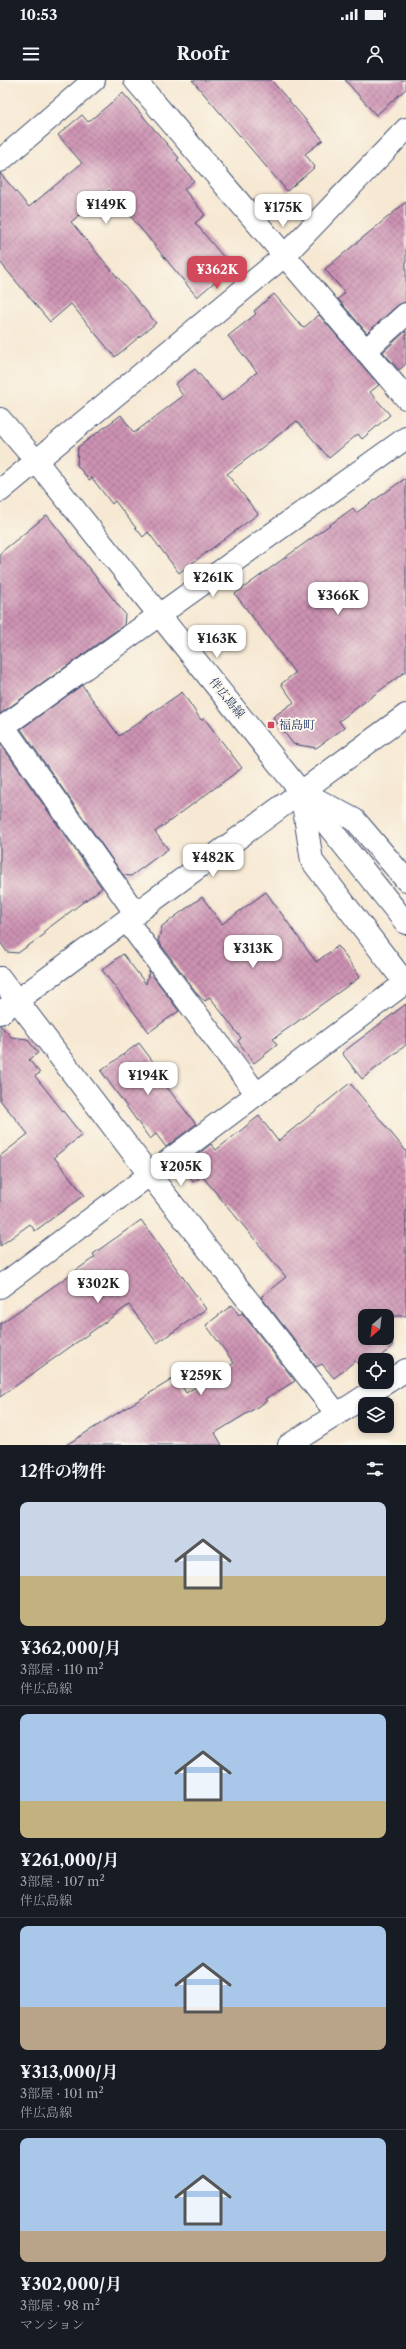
<!DOCTYPE html>
<html lang="ja">
<meta charset="utf-8">
<style>
:root{--surface:#171b24;--page:#242831;--text:#f1f3f6;--muted:#9ea1a6;--line:#363941;--accent:#d1495b}
body{margin:0;font-family:"Libre Caslon Text","Noto Serif JP",serif;background:var(--page);color:var(--text);height:100vh;display:flex;flex-direction:column;font-size:15px;white-space:nowrap}
*{box-sizing:border-box;margin:0}
p{font-size:13px;color:var(--muted)}
.icon{flex:none;width:22px;height:22px;fill:none;stroke:currentColor;stroke-width:2;stroke-linecap:round;stroke-linejoin:round}
.map{position:relative;height:1365px;overflow:hidden}
.side{display:flex;flex-direction:column;background:var(--surface);flex:1}
.side>*{flex:none}
.needle{width:26px;rotate:208deg}
.fabs{position:absolute;left:358px;top:1229px;display:grid;gap:8px}
.fabs a{display:grid;place-items:center;width:36px;height:36px;border-radius:8px;background:var(--surface);box-shadow:0 2px 6px #0003;font-size:20px}
.price{position:absolute;translate:-50% -34px;padding:0 9px;border-radius:8px;background:#fff;color:#222;font-size:13px;line-height:26px;filter:drop-shadow(0 1px 2px #0008)}
.price::after{content:'';position:absolute;left:50%;top:24px;width:12px;height:9px;margin-left:-6px;background:inherit;clip-path:polygon(0 0,100% 0,50% 100%)}
.price.on{background:var(--accent);color:#fff}
ul{padding:0;list-style:none}
li{display:grid;align-content:center;gap:8px;height:212px;padding:0 20px}
li+li{border-top:1px solid var(--line)}
li span{display:grid;place-items:center;height:124px;border-radius:8px;color:#555}
li>.icon{margin-inline-start:auto}
span .icon{width:72px;height:72px;fill:#fffc;stroke-width:1}
li b{font-size:17px}
h2{display:flex;justify-content:space-between;align-items:center;height:48px;padding:0 20px;font-size:17px}
.status{display:flex;justify-content:space-between;align-items:center;height:28px;padding:0 20px;background:var(--surface);direction:ltr}
.status svg{height:11px;fill:currentColor}
header{display:flex;justify-content:space-between;align-items:center;height:52px;padding:0 20px;background:var(--surface);font-size:18px;font-weight:700}
.map>svg:first-child{display:block}
.building{fill:url(#building-cross-hatch)}
.lines{fill:none;stroke-linecap:round;stroke-linejoin:round}
.minor-casing{stroke:#3c4b6f;stroke-width:24}
.tertiary-casing{stroke:#3c4b6f;stroke-width:24}
.secondary-casing{stroke:#3c4b6f;stroke-width:24}
.minor{stroke:#fff;stroke-width:22}
.tertiary{stroke:#fff;stroke-width:22}
.secondary{stroke:#fff;stroke-width:22}
.poi-dot{fill:#d1495b;stroke:#fbf7ec;stroke-width:1.5}
.labels{text-anchor:middle;stroke-width:4;stroke-linejoin:round;paint-order:stroke}
.street-label{font-size:12px;fill:#1b2f5e;stroke:#fbf7ec}
.poi-label{font-size:12px;fill:#1b2f5e;stroke:#fbf7ec;text-anchor:start}
</style>
<div class="status"><b>10:53</b><svg viewBox="0 0 49 12"><path d="M0 12V9h3v3zM5 12V6h3v6zM10 12V3h3v9zM15 12V0h3v12zM26 1h20v11H26zM47 4h2v5h-2z"/></svg></div>
<header><svg class="icon" aria-label="menu" viewBox="0 0 24 24"><path d="M4 6h16M4 12h16M4 18h16"/></svg>Roofr<svg class="icon" aria-label="person" viewBox="0 0 24 24"><circle cx="12" cy="8" r="4"/><path d="M4 21q1-7 8-7t8 7"/></svg></header>
<div class="map">
<svg width="406" height="1365" viewBox="0 0 406 1365">
<defs>
<pattern id="building-cross-hatch" width="8" height="8" patternUnits="userSpaceOnUse"><rect width="8" height="8" fill="#cd92b2"/><path d="M0 0l8 8M0 8l8-8" fill="none" stroke="#a67894"/></pattern>
</defs>
<rect width="100%" height="100%" fill="#fbf7ec"/>
<filter id="ink" filterUnits="userSpaceOnUse"><feTurbulence type="fractalNoise" baseFrequency=".025" numOctaves="2"/><feDisplacementMap in="SourceGraphic" scale="8" xChannelSelector="R" yChannelSelector="G"/><feConvolveMatrix kernelMatrix="1 2 1 2 8 2 1 2 1" color-interpolation-filters="sRGB"/></filter>
<filter id="wash" filterUnits="userSpaceOnUse"><feTurbulence type="fractalNoise" baseFrequency=".012" numOctaves="4" result="noise"/><feDisplacementMap in="SourceGraphic" scale="16" xChannelSelector="R" yChannelSelector="G"/><feGaussianBlur stdDeviation="0.9" result="paint"/><feColorMatrix in="noise" values="0 0 0 0 0 0 0 0 0 0 0 0 0 0 0 0 0 1.4 0 .05"/><feComposite in="paint" operator="in"/></filter>
<g filter="url(#wash)">
<rect width="100%" height="100%" fill="#f6e8d2"/>
<g id="blocks">
<path class="building" d="M192 0H271L323 60 305 74 315 87 287 111Z
M345 0H406V9L376 35Z
M123 13 179 78 177 80 194 101 184 109 205 135 195 143 232 187 197 217 109 110 71 142 156 243 115 277 71 224 50 242 0 182V93L29 127 82 83 58 55 82 35 88 42Z
M406 122V222L398 225 367 253 338 219 345 213 325 189Z
M274 214 303 248 319 235 379 305 370 312 390 335 362 359 358 354 329 378 297 341 227 394 258 434 179 493 148 452 143 457 115 421 112 424 92 398 89 400 77 385 78 367 121 335 134 353 183 316 175 304 195 289 222 321 257 292 228 256 256 234 254 231Z
M406 251V284L399 290 383 272Z
M406 398V591L339 641 344 648 316 668 293 664 273 637 294 622 281 604 295 593 235 514 353 428 356 433Z
M47 435 125 534 124 545 0 634V473Z
M82 605 119 656 182 612 201 640 204 638 242 688 155 752 168 769 131 796 123 795 21 649Z
M0 663 102 808 43 852 45 854 18 873 7 872 0 862Z
M266 812 316 882 338 866 360 897 273 959 277 965 254 983 238 961 241 958 210 917 205 921 199 916 158 861 162 846 202 817 222 844Z
M123 874 146 904 149 891 179 931 149 952 102 890Z
M406 924V965L362 999 342 973Z
M0 945 11 957 27 959 38 973 29 980 40 993 35 996 82 1055 54 1077 84 1115 35 1151 30 1144 0 1166V1076L28 1054 0 1020Z
M139 963 154 983 150 986 196 1044 166 1067 156 1054 150 1059 101 991Z
M350 1003 406 1071V1236H365V1258L387 1256 394 1265 376 1280H365L363 1290 355 1281 334 1298 322 1284 316 1287 261 1217 286 1197 202 1096 193 1102 181 1087 211 1064 216 1070 259 1036 278 1061Z
M141 1140 206 1229 157 1263 129 1225 0 1317V1244L95 1177 93 1174Z
M232 1225 239 1235 242 1233 295 1301 265 1319 267 1321 215 1353 222 1365H66L176 1297 186 1313 234 1283 206 1245Z"/>
</g>
</g>
<g filter="url(#ink)">
<use href="#blocks" fill-opacity="0" stroke="#3c4b6f" stroke-width="1"/>
<g class="lines">
<g class="minor-casing">
<path id="minor" d="M135 0 406 318
M0 81 94 0
M365 271 406 234
M0 411 284 176 406 49
M4 647 136 834
M0 649 406 358
M406 800 355 740 301 711 312 781 406 904
M127 841 256 1013
M0 898 149 1094 337 1334
M0 1207 405 903
M289 1365 406 1290"/>
</g>
<g class="tertiary-casing">
<path id="tertiary" d="M0 933 406 635"/>
</g>
<g class="secondary-casing">
<path id="secondary" d="M0 339 36 381 406 843"/>
</g>
<use href="#minor" class="minor"/>
<use href="#tertiary" class="tertiary"/>
<use href="#secondary" class="secondary"/>
</g>
</g>
<rect class="poi-dot" x="267" y="641" width="8" height="8" rx="2"/>
<g class="labels">
<g class="street-label">
<text transform="translate(227 618) rotate(51)" y="4">伴広島線</text>
</g>
<g class="poi-label">
<text x="279" y="649">福島町</text>
</g>
</g>
</svg>
<div class="fabs">
<a><svg class="needle" viewBox="-14 -14 28 28"><path d="M0-13l5 13h-10z" fill="#e53935"/><path d="M0 13l5-13h-10z" fill="#9ea1a6"/></svg></a>
<a><svg class="icon" aria-label="locate" viewBox="0 0 24 24"><circle cx="12" cy="12" r="6"/><path d="M12 2v4M12 18v4M2 12h4M18 12h4"/></svg></a>
<a><svg class="icon" aria-label="layers" viewBox="0 0 24 24"><path d="M12 4l9 5-9 5-9-5zM3 14l9 5 9-5"/></svg></a>
</div>
<b class="price" style="left:106px;top:145px">¥149K</b>
<b class="price" style="left:283px;top:148px">¥175K</b>
<b class="price on" style="left:217px;top:210px">¥362K</b>
<b class="price" style="left:213px;top:518px">¥261K</b>
<b class="price" style="left:338px;top:536px">¥366K</b>
<b class="price" style="left:217px;top:579px">¥163K</b>
<b class="price" style="left:213px;top:798px">¥482K</b>
<b class="price" style="left:253px;top:889px">¥313K</b>
<b class="price" style="left:148px;top:1016px">¥194K</b>
<b class="price" style="left:181px;top:1107px">¥205K</b>
<b class="price" style="left:98px;top:1224px">¥302K</b>
<b class="price" style="left:201px;top:1316px">¥259K</b>
</div>
<section class="side">
<h2>12件の物件<svg class="icon" aria-label="filters" viewBox="0 0 24 24"><path d="M4 7h16M4 17h16"/><circle cx="9" cy="7" r="2"/><circle cx="15" cy="17" r="2"/></svg></h2>
<ul>
<li><span style="background:linear-gradient(#c9d6e8 60%,#c2b280 0)"><svg class="icon" aria-label="home" viewBox="0 0 24 24"><path d="M3 11l9-7 9 7M6 9v11h12V9"/></svg></span><div><b>¥362,000/月</b><p>3部屋 · 110 m²</p><p>伴広島線</p></div></li>
<li><span style="background:linear-gradient(#a9c7e8 70%,#c2b280 0)"><svg class="icon" aria-label="home" viewBox="0 0 24 24"><path d="M3 11l9-7 9 7M6 9v11h12V9"/></svg></span><div><b>¥261,000/月</b><p>3部屋 · 107 m²</p><p>伴広島線</p></div></li>
<li><span style="background:linear-gradient(#a9c7e8 65%,#b9a48a 0)"><svg class="icon" aria-label="home" viewBox="0 0 24 24"><path d="M3 11l9-7 9 7M6 9v11h12V9"/></svg></span><div><b>¥313,000/月</b><p>3部屋 · 101 m²</p><p>伴広島線</p></div></li>
<li><span style="background:linear-gradient(#a9c7e8 75%,#b9a48a 0)"><svg class="icon" aria-label="home" viewBox="0 0 24 24"><path d="M3 11l9-7 9 7M6 9v11h12V9"/></svg></span><div><b>¥302,000/月</b><p>3部屋 · 98 m²</p><p>マンション</p></div></li>
</ul>
</section>
